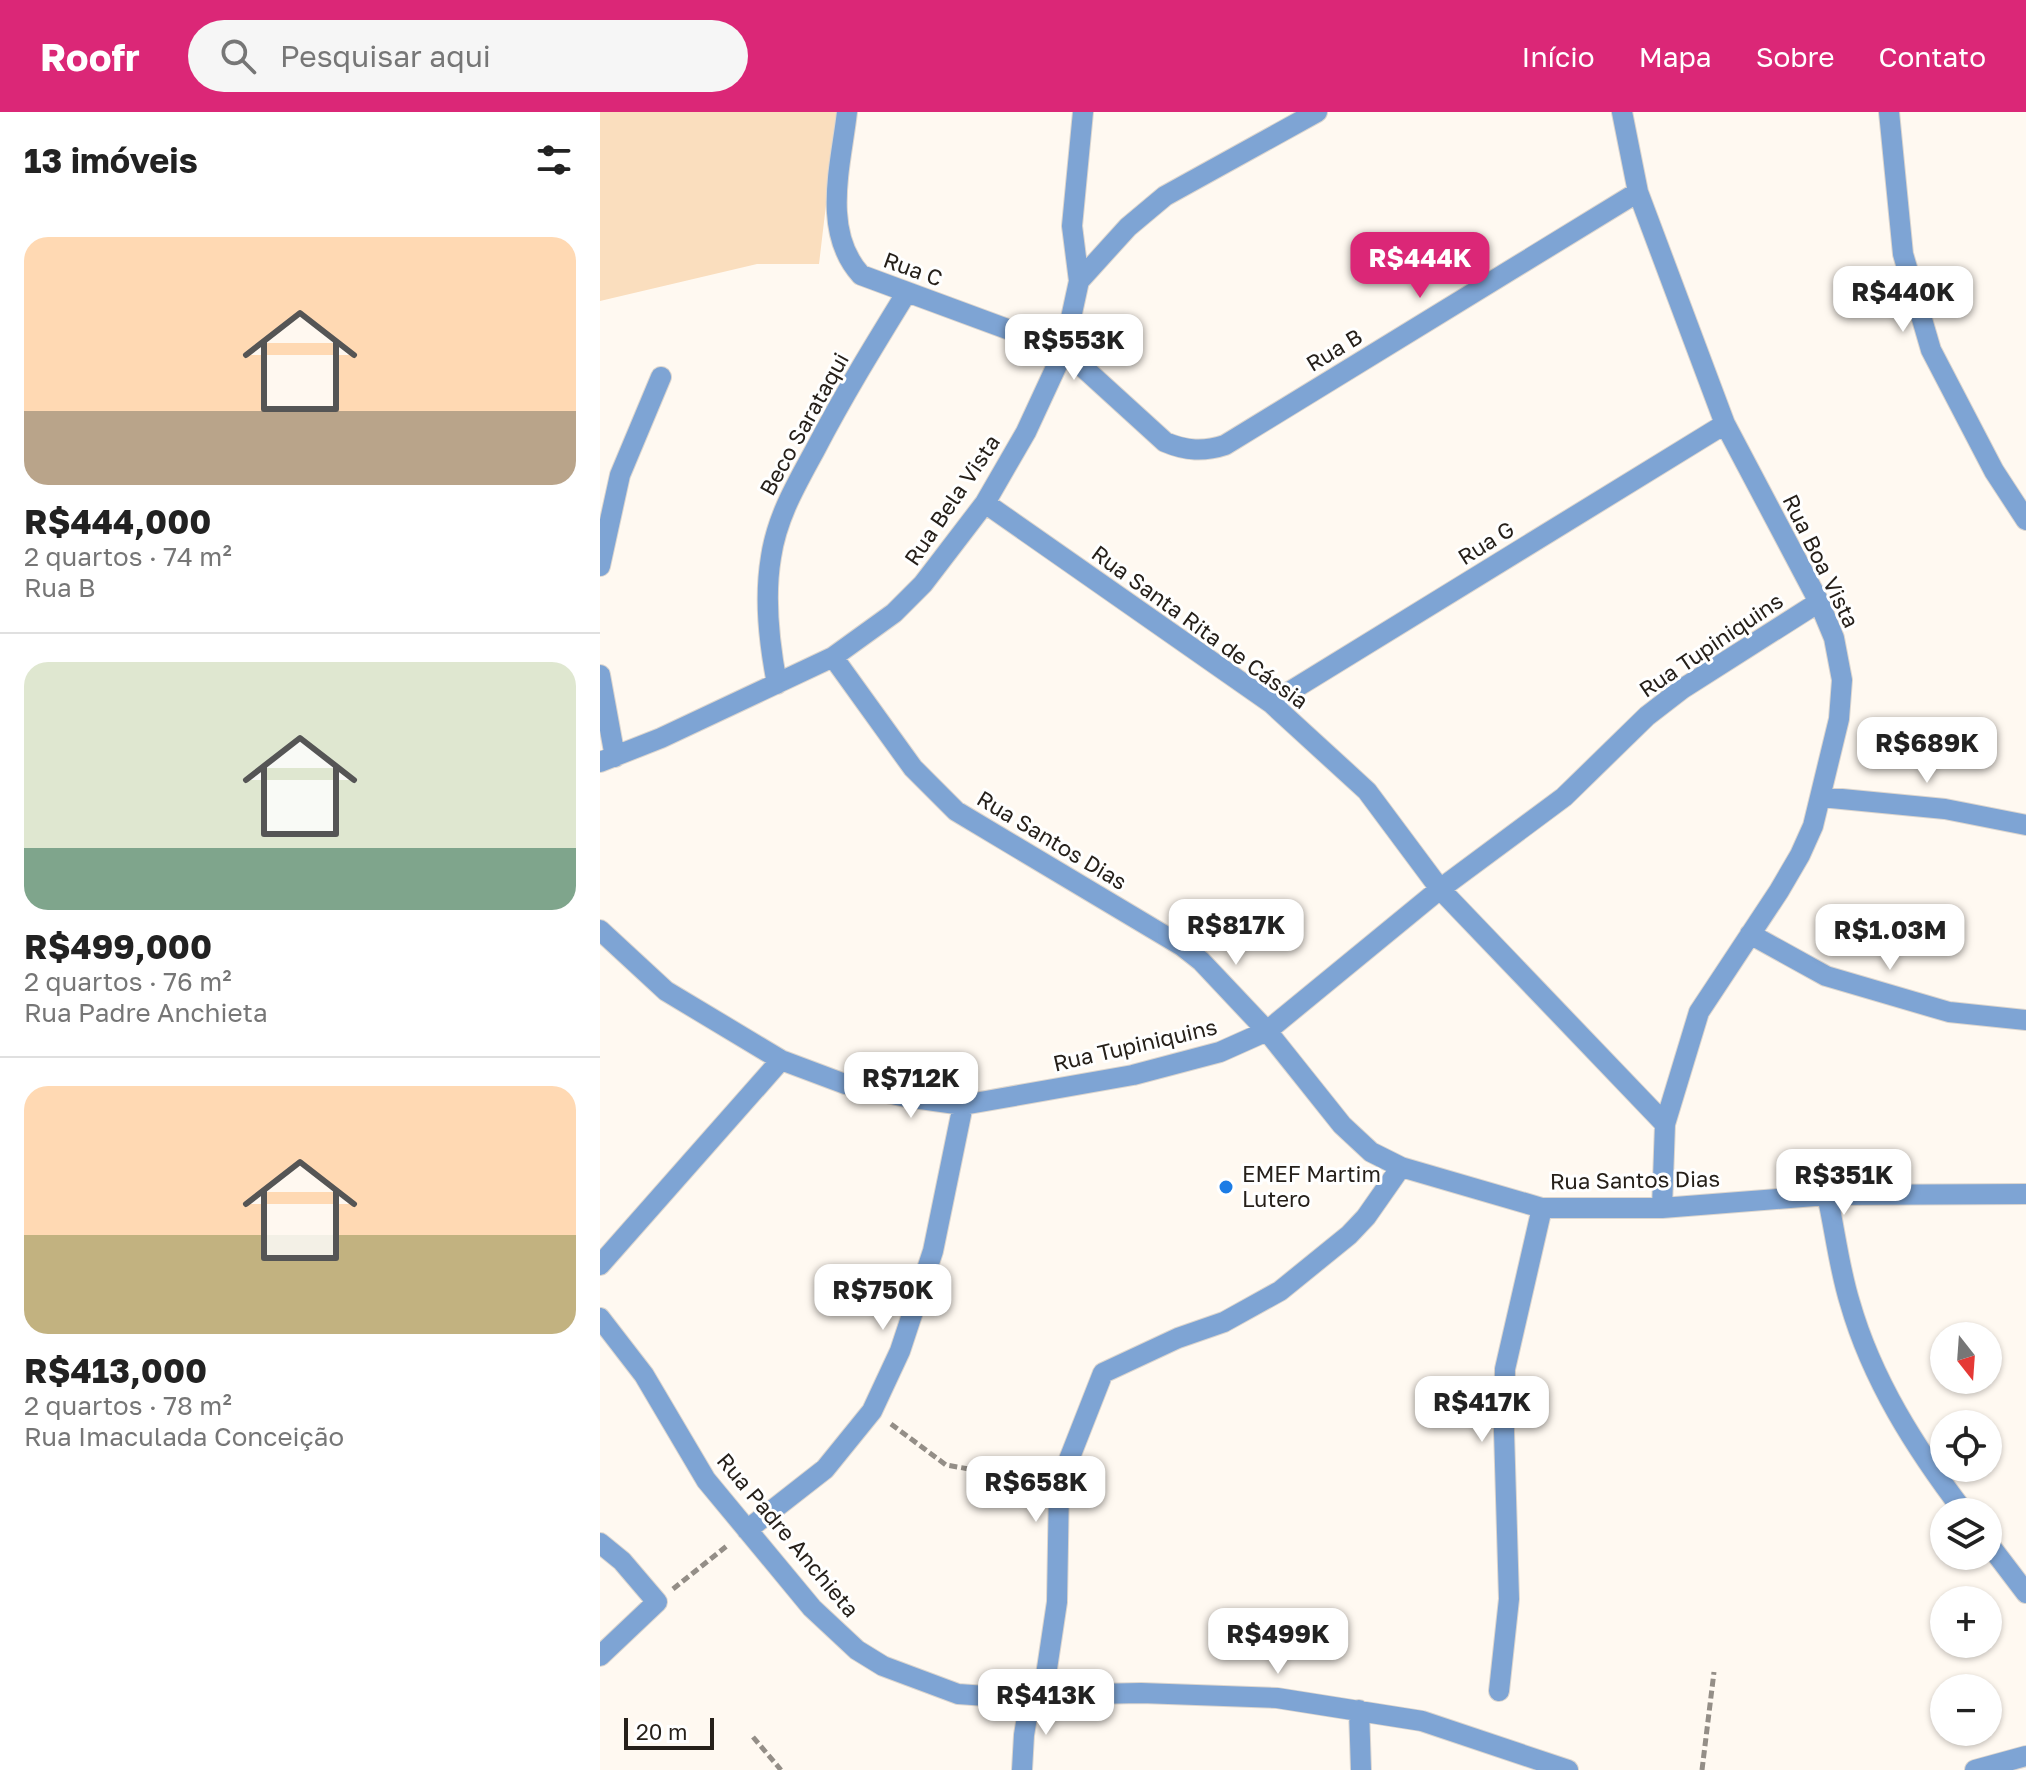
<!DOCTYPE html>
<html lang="pt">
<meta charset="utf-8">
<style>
:root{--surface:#fff;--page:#f6f6f6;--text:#222;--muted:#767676;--line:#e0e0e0;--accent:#db2777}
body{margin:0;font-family:"Golos Text",sans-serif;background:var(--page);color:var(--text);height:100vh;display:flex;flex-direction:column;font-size:30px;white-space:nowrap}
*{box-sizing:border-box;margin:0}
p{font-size:26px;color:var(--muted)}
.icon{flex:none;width:44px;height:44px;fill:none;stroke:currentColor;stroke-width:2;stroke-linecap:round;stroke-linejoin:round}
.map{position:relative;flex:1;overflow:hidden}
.sheet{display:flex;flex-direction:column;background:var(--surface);width:600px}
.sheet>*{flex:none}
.needle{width:52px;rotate:163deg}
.fabs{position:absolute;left:1330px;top:1210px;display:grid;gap:16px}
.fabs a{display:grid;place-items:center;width:72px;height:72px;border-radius:50%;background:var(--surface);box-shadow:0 2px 6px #0004;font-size:40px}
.scale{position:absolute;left:24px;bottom:20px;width:90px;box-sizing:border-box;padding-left:8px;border:4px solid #26201a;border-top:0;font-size:22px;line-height:28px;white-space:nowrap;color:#26201a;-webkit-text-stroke:6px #fff;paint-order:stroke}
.price{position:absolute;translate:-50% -68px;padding:0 18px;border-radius:16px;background:#fff;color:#222;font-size:26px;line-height:52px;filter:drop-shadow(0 2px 4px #0008)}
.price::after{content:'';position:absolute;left:50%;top:48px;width:24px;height:18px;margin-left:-12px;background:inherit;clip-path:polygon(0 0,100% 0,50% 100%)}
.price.active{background:var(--accent);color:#fff}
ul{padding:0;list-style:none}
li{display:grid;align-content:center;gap:16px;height:424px;padding:0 24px}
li+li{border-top:2px solid var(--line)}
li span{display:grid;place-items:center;height:248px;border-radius:24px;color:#555}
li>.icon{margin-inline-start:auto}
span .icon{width:144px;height:144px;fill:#fffc;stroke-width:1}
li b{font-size:34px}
h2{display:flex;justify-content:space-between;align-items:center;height:96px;padding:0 24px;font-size:34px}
header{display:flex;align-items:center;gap:48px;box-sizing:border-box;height:112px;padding:0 40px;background:var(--accent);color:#fff}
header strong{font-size:38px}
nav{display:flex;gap:44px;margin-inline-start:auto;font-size:28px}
.search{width:560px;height:72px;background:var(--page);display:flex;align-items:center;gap:20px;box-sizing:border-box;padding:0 28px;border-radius:44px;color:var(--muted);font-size:30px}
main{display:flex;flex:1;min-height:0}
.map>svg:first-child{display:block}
.green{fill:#fadebe}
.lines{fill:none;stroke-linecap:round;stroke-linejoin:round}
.minor-casing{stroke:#dcd6cf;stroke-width:22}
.path{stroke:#948e87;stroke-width:5;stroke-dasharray:8 4;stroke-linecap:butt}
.minor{stroke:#7ea4d4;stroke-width:20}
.poi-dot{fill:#1c7ce5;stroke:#fff;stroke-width:3}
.labels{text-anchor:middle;stroke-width:6;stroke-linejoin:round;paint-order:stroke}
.street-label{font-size:22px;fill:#26201a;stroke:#fff}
.poi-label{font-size:22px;fill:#26201a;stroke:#fff;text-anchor:start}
</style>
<header>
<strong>Roofr</strong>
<div class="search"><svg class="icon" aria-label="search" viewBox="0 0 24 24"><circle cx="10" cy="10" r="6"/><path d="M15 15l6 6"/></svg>Pesquisar aqui</div>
<nav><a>Início</a><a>Mapa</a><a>Sobre</a><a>Contato</a></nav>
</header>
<main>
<section class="sheet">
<h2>13 imóveis<svg class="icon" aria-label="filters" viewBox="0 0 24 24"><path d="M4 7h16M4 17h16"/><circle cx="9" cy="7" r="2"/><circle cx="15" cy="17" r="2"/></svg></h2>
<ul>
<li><span style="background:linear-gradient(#ffd9b3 70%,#b9a48a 0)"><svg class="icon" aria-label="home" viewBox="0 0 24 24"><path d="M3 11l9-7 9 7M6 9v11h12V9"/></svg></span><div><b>R$444,000</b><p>2 quartos · 74 m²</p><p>Rua B</p></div></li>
<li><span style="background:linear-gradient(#dfe7d0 75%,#7fa58c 0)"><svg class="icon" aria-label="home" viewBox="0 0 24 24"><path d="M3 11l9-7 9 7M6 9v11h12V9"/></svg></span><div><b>R$499,000</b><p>2 quartos · 76 m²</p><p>Rua Padre Anchieta</p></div></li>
<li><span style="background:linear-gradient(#ffd9b3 60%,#c2b280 0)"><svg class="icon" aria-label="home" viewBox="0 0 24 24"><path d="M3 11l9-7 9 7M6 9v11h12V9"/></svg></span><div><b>R$413,000</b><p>2 quartos · 78 m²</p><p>Rua Imaculada Conceição</p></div></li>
</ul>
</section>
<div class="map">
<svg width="1426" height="1658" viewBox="0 0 1426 1658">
<rect width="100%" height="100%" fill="#fff9f1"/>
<path class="green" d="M0 0H237L219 152H157L0 189Z"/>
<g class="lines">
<g class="minor-casing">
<path id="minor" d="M247 0C241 53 221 119 261 163L464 238 565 330C586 339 604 340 625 333L1038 80
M1022 0 1038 80 1125 312 1219 490 1234 526 1242 568 1239 607 1213 714 1200 743 1179 779 1099 900 1065 1012 1062 1096
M1289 0 1303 142 1331 238 1394 359 1426 408
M479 169 472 114 483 0
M385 391 671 591 767 679 840 777 1065 1012
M0 454 20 363 61 265
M233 545 313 656 356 699 582 834 601 849 667 919 742 1013 771 1040 801 1055 942 1096H1062L1227 1083 1426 1082
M0 563 15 645
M177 572C169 530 164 487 171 445 177 405 196 373 215 338 243 284 275 232 307 180
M671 591 1125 312
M0 650 61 626 233 545 294 501 323 472 385 391 426 320 464 238 479 169 528 115 565 84 717 0
M1221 685 1345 697 1426 713
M0 818 66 879 181 948 245 972 306 985 363 993 533 963 620 940 667 919 840 777 964 685 1047 604 1082 577 1219 490
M1150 822 1226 864 1349 900 1426 908
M1227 1083C1235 1118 1239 1156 1250 1191 1272 1268 1316 1337 1364 1400
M0 1153 181 948
M0 1206 44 1263 106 1368 212 1496 257 1538 283 1554 358 1582 430 1587 443 1583 541 1581 677 1586 822 1609 968 1658
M147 1418 225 1357 272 1299 300 1239 333 1139 363 993
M0 1431 22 1449 57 1490 0 1544
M1388 1431 1426 1481
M899 1579 909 1487 904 1319 905 1257 942 1096
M443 1583 457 1490 459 1373 503 1261 578 1226 624 1210 680 1179 749 1123 766 1105 801 1055
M759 1598 761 1658
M422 1658 424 1623 430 1587
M1375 1658 1426 1644"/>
</g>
<path class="path" d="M291 1312 346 1353 438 1369
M73 1477 128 1433
M153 1625 181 1658
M1102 1658 1114 1560"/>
<use href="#minor" class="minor"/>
</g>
<circle class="poi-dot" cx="626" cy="1075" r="8"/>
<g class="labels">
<g class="street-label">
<text transform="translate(313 157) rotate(20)" y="8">Rua C</text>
<text transform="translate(734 238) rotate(-31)" y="8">Rua B</text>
<text transform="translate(204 312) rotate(-61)" y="8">Beco Sarataqui</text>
<text transform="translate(352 388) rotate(-56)" y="8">Rua Bela Vista</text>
<text transform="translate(886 431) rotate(-32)" y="8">Rua G</text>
<text transform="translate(1221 449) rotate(64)" y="8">Rua Boa Vista</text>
<text transform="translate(600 515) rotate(36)" y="8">Rua Santa Rita de Cássia</text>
<text transform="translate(1111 533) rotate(-34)" y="8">Rua Tupiniquins</text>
<text transform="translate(452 728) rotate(31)" y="8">Rua Santos Dias</text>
<text transform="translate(535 933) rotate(-13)" y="8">Rua Tupiniquins</text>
<text transform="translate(1035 1068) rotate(-1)" y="8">Rua Santos Dias</text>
<text transform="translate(188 1423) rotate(50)" y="8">Rua Padre Anchieta</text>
</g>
<g class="poi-label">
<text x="642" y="1070">EMEF Martim<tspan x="642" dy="25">Lutero</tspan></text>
</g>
</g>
</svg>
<div class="fabs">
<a><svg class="needle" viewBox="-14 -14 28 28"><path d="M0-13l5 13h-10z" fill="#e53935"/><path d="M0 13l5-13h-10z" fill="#767676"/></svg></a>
<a><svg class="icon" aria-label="locate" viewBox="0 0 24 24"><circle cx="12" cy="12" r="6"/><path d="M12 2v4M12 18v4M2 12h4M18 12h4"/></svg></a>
<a><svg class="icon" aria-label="layers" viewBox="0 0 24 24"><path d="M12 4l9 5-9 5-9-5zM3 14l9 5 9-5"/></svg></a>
<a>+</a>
<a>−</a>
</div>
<div class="scale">20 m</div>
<b class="price active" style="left:820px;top:188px">R$444K</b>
<b class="price" style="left:1303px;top:222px">R$440K</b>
<b class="price" style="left:474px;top:270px">R$553K</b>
<b class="price" style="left:1327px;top:673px">R$689K</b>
<b class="price" style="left:636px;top:855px">R$817K</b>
<b class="price" style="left:1290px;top:860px">R$1.03M</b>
<b class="price" style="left:311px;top:1008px">R$712K</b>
<b class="price" style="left:1244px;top:1105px">R$351K</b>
<b class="price" style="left:283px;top:1220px">R$750K</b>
<b class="price" style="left:882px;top:1332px">R$417K</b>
<b class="price" style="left:436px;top:1412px">R$658K</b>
<b class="price" style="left:678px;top:1564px">R$499K</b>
<b class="price" style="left:446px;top:1625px">R$413K</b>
</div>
</main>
